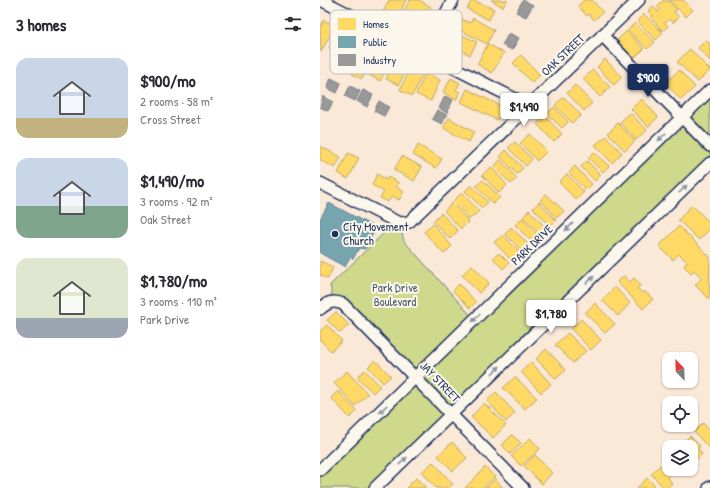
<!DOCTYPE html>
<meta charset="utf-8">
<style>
:root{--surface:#fff;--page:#f7f7f7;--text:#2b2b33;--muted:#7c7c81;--accent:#1b2f5e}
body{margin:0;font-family:"Patrick Hand",sans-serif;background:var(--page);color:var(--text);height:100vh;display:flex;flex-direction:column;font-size:15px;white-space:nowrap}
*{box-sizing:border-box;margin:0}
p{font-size:13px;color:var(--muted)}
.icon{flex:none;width:22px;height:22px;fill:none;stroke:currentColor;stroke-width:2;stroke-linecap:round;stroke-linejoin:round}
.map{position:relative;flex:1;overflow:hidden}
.sheet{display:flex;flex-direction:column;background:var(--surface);width:320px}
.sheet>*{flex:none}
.needle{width:26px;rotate:337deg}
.buttons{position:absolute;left:342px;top:352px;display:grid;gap:8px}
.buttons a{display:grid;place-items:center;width:36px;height:36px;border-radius:8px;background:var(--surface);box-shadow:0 1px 3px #0004;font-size:20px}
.price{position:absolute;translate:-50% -34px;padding:0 9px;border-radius:4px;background:#fff;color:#222;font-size:13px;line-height:26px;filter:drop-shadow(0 1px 2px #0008)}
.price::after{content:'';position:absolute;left:50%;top:24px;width:12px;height:9px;margin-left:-6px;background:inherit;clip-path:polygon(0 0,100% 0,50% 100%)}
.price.selected{background:var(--accent);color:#fff}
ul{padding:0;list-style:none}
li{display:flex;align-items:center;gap:12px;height:100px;padding:0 16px}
li span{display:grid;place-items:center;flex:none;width:112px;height:80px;border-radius:12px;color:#555}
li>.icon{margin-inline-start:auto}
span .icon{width:48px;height:48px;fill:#fffc;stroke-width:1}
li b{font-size:17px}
h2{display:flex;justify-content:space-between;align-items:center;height:48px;padding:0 16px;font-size:17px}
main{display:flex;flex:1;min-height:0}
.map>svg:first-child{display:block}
.green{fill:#ced98c;stroke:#748475}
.homes{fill:#ffd966;stroke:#bba664}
.public{fill:#76a5af;stroke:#5b8297}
.industry{fill:#999;stroke:#737987}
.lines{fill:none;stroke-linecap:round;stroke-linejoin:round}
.minor-casing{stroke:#1b2f5e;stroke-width:14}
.minor{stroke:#fbf7ec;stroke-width:11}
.oneway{fill:#8b93a5}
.poi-dot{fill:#1b2f5e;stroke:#fbf7ec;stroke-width:1.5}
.labels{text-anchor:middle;stroke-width:4;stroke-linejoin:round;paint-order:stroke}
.street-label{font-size:12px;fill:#1b2f5e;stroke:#fbf7ec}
.poi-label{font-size:12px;fill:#1b2f5e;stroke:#fbf7ec;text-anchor:start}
.park-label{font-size:12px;fill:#485a6a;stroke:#fbf7ec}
.key{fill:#fbf7ec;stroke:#b8bbc1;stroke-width:1}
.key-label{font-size:11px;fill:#1b2f5e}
</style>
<main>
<section class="sheet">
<h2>3 homes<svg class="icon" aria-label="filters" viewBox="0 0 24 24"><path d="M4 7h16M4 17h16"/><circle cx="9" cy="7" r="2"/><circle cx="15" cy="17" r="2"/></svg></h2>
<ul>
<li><span style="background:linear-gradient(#c9d6e8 75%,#c2b280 0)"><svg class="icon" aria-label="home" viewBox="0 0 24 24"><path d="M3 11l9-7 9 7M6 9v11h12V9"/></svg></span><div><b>$900/mo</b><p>2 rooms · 58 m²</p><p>Cross Street</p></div></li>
<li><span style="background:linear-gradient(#c9d6e8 60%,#7fa58c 0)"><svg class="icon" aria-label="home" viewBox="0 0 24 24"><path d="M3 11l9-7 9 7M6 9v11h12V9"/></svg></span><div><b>$1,490/mo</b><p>3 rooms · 92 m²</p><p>Oak Street</p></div></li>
<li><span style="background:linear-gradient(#dfe7d0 75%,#9aa5b1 0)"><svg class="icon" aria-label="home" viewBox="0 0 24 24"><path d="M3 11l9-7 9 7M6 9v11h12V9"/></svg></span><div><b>$1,780/mo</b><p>3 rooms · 110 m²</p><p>Park Drive</p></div></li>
</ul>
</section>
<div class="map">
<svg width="390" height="488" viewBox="0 0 390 488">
<rect width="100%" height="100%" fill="#fbe9d8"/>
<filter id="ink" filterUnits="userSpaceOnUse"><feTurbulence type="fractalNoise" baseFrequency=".025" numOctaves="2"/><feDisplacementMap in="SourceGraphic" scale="8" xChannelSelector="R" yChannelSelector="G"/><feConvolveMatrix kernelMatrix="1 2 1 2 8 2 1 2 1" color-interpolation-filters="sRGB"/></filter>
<g filter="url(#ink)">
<path class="green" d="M390 90V163L55 488H0V470L96 377 13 301 10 285 68 229 79 223 84 241 154 319Z"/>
<path class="homes" d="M69 0H86L77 19 63 12Z
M90 0H99L111 7 99 30 87 24 89 20 81 16Z
M152 0 174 9 169 20 147 9Z
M171 0H187L183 7Z
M264 0H272L283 12 274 20 269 14 267 16 258 6Z
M344 0 345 2 347 0 357 10 354 12 359 17 353 23 350 19 345 23 348 26 343 31 331 18 333 16 328 11 333 6 338 12 340 9 337 6Z
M349 0H363L373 10 366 17Z
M324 14 343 33 336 40 317 21Z
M153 18 174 30 167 44 136 28 141 19 150 23Z
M4 20 15 26 1 52 0 28Z
M315 23 335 42 327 49 308 30Z
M20 28 30 33 20 53 9 48Z
M134 31 157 42 150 55 128 43Z
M307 31 324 49 314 58 297 40Z
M386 40 390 44V61L378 48Z
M47 44 57 49 42 79 32 74Z
M168 44 184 53 172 73 157 64Z
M370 49 390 70 378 82 357 62Z
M60 53 72 59 60 81 49 75Z
M201 55 220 75 212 83 193 63Z
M285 59 302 77 294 85 277 67Z
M75 61 87 67 79 85 66 79Z
M92 64 105 70 92 96 80 90Z
M273 70 290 87 280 97 263 79Z
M359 70 375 87 361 100 345 83Z
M106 73 120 80 111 101 96 94Z
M131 78 140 83 136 90 140 92 136 100 123 92Z
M255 85 272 103 264 111 247 93Z
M147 89 183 107 177 120 141 102Z
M244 97 261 115 252 123 235 105Z
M322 99 338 117 328 127 311 109Z
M234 107 248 122 242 128 227 114Z
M310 113 327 130 316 140 300 122Z
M225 116 242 134 234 142 217 124Z
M129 118 154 132 149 142 123 128Z
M298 123 315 141 305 151 288 133Z
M210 134 227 151 217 161 200 143Z
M286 136 302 153 292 163 275 145Z
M195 142 212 159 206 166 188 148Z
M98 145 122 159 116 168 93 155Z
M0 146 21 157 15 168 0 160Z
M186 150 203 168 197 174 180 157Z
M274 152 289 166 283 172 268 158Z
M28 153 39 158 28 179 18 173Z
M82 156 102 167 94 181 74 170Z
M180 160 197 178 191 184 174 167Z
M267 161 281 175 275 181 261 167Z
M255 166 272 184 266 190 249 173Z
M171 167 187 185 179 193 162 175Z
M57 174 67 180 68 177 79 183 76 187 84 191 79 200 72 196 68 202 60 198 64 192 52 185Z
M247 174 264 192 256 200 239 182Z
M163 180 180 197 173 204 156 186Z
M151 185 168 202 162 208 145 191Z
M142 193 159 211 150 219 133 201Z
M226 194 244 211 237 218 220 200Z
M219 202 236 220 230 226 213 208Z
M132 203 149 221 141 229 124 211Z
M372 205 390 223V229L379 240 358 220Z
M209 210 226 228 220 234 203 217Z
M121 213 138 231 130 239 113 221Z
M202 218 219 236 212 242 195 225Z
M113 224 132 246 124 254 104 232Z
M359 226 390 257 389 299 375 285 382 278 374 270 371 273 364 266 367 262 359 254 353 260 339 246Z
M191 227 209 245 202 251 185 234Z
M183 235 200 252 191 260 174 242Z
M179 253 189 263 183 269 173 258Z
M0 261 13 267 8 279 0 275Z
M152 265 169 283 159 293 142 275Z
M304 276 310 282 314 278 321 285 317 288 322 293 324 291 333 299 323 309 297 282Z
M139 284 156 302 150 308 133 291Z
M295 287 310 303 298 316 282 300Z
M275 303 295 324 285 333 265 313Z
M16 312 29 325 20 333 7 320Z
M261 319 281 340 271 350 251 329Z
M7 325 22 341 11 351 0 340V331Z
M248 333 266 351 253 363 235 345Z
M226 349 246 370 236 379 216 359Z
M55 360 71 376 63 383 48 367Z
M211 362 231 384 221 393 201 372Z
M45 370 60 386 53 393 37 377Z
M27 371 48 394 35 406 14 383Z
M195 377 217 398 205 409 183 388Z
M18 391 37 411 30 418 11 398Z
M176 392 195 413 186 422 167 401Z
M164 403 186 425 173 438 151 417Z
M383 423 390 431V446L388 447 374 432Z
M192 435 201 443 190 454 182 445Z
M370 436 380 446 378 449 382 454 376 460 371 455V447H363L361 444Z
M210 438 220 449 201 466 191 456Z
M132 442 147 458 133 471 118 456Z
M215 455 232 473 222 484 204 466Z
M113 462 133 484 128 488H116L102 472Z
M340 465 350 476 348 478 352 483 347 488H344L331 474Z
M165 467 175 477 163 488H145Z
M96 478 106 488H86Z
M327 478 337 488H317Z
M175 479 183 488H166Z"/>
<path class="public" d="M9 203 56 228 45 249 39 248 33 259 30 257 25 267 0 253V219Z"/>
<path class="industry" d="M203 0 213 5 206 17 196 12Z
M189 33 199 38 192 50 182 45Z
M11 78 21 83 17 93 7 88Z
M30 86 40 91 35 101 25 96Z
M43 90 53 95 47 107 37 101Z
M3 96 13 102 8 111 0 107Z
M125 96 133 100 127 113 119 108Z
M59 101 69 107 64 116 54 111Z
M117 110 127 115 122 124 112 119Z"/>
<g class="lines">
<g class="minor-casing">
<path id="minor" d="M1 0 209 106
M282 35 390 146
M105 52 133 0
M0 183 79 223 89 222 319 0
M0 309C8 302 13 300 23 304L203 488
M0 470 390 90
M55 488 390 163
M389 488 390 487"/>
</g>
<use href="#minor" class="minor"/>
</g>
<defs><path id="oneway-solid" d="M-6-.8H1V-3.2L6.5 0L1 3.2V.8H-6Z"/></defs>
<g class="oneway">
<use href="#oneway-solid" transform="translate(342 137) rotate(136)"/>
<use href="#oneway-solid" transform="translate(363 189) rotate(-44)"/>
<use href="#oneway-solid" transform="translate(249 227) rotate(136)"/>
<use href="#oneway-solid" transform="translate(270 280) rotate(-44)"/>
<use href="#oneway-solid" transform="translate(156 318) rotate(136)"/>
<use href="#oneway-solid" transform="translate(176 370) rotate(-44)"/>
<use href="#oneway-solid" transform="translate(63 409) rotate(136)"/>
<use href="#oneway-solid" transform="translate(83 461) rotate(-44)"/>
</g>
</g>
<circle class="poi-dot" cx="15" cy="234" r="4"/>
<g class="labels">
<g class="street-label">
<text transform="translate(243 55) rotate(-44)" y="4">OAK STREET</text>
<text transform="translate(212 245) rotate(-44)" y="4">PARK DRIVE</text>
<text transform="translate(120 382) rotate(46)" y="4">JAY STREET</text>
</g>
<g class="poi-label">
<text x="23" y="231">City Movement<tspan x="23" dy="14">Church</tspan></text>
</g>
<g class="park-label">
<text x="75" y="292">Park Drive<tspan x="75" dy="14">Boulevard</tspan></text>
</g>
</g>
<rect x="10" y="10" width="132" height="64" rx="6" class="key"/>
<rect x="18" y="18" width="18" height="12" fill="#ffd966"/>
<rect x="18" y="36" width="18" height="12" fill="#76a5af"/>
<rect x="18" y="54" width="18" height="12" fill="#999"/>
<g class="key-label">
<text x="43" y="28">Homes</text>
<text x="43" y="46">Public</text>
<text x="43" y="64">Industry</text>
</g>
</svg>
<div class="buttons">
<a><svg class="needle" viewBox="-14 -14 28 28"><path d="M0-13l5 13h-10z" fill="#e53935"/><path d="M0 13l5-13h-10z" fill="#7c7c81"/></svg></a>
<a><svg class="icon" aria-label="locate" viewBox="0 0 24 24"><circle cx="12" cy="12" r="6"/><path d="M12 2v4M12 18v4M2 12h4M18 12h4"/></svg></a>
<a><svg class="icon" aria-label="layers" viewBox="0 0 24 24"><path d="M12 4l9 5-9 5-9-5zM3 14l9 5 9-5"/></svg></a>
</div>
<b class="price selected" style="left:328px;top:98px">$900</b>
<b class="price" style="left:204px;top:127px">$1,490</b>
<b class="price" style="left:231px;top:334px">$1,780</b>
</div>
</main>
